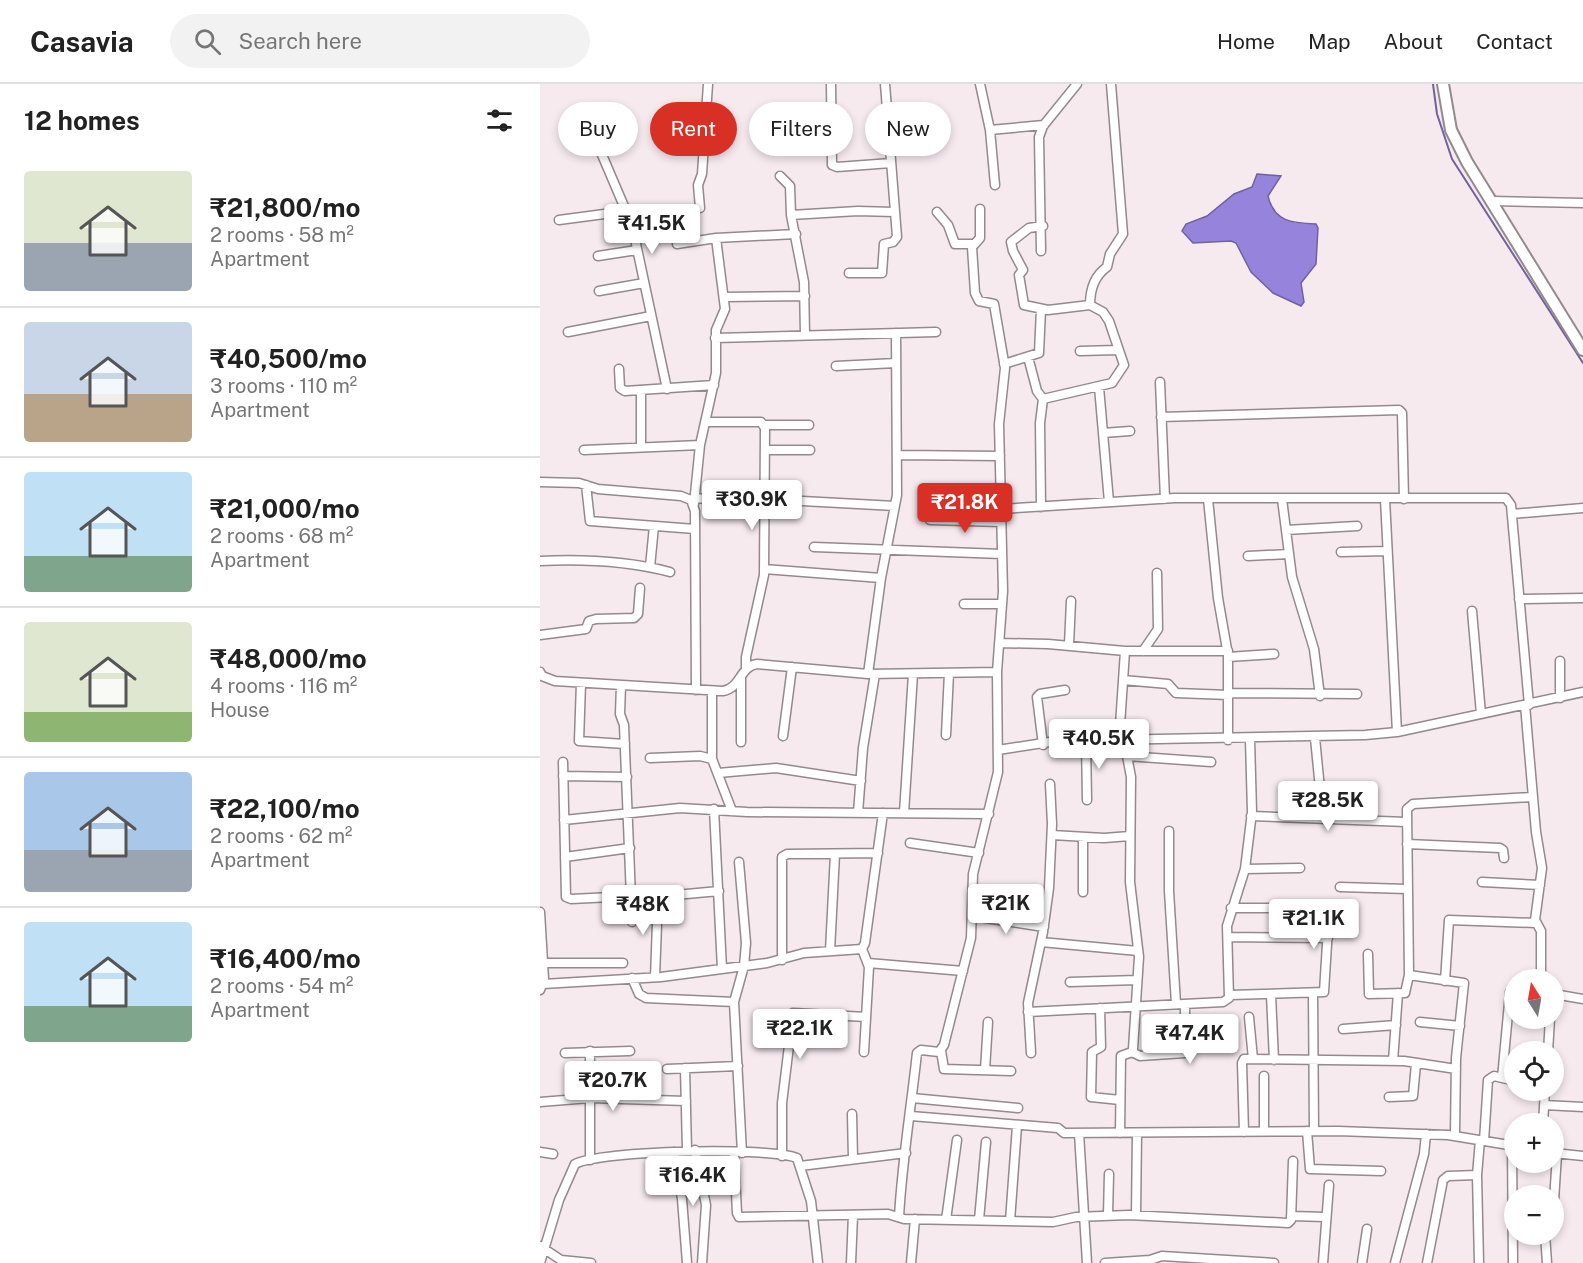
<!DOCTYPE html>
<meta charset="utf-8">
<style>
:root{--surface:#fff;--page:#f2f2f2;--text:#222;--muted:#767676;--line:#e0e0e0;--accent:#d93025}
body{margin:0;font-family:"Public Sans",sans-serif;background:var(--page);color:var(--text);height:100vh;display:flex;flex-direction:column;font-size:22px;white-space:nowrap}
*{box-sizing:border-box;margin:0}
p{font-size:20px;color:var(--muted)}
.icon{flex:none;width:33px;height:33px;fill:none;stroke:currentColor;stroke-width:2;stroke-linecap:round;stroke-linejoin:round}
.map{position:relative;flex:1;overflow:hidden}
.details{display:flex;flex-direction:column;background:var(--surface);width:540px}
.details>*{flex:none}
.top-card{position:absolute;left:18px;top:18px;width:570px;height:54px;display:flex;gap:12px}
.needle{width:39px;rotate:349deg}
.buttons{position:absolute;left:964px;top:885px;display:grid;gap:12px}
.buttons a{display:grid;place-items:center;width:60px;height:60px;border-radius:50%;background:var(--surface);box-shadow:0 3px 9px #0003;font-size:30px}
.price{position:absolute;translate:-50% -51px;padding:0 14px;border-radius:6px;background:#fff;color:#222;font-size:20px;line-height:39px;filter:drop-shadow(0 2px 3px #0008)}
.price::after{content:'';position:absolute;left:50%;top:36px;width:18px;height:14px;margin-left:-9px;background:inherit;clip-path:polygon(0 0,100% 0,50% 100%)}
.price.active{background:var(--accent);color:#fff}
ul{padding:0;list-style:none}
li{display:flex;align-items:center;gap:18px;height:150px;padding:0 24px}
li+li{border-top:2px solid var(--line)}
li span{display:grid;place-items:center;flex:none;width:168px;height:120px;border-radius:6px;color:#555}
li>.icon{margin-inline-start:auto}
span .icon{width:72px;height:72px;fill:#fffc;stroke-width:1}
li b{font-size:26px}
h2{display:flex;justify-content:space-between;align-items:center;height:72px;padding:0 24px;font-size:26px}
.tag{padding:0 21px;border-radius:27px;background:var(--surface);box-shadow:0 3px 9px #0003;font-size:21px;line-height:54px}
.tag.active{background:var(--accent);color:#fff}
header{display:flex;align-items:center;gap:36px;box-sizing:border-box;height:84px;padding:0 30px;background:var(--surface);border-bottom:2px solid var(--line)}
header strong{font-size:28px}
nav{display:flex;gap:33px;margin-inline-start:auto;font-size:21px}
.search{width:420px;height:54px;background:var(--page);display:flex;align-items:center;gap:15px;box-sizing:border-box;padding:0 21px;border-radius:33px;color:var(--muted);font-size:22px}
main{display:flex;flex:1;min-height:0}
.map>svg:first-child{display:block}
.water{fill:#9683db;stroke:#70619f;stroke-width:1.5}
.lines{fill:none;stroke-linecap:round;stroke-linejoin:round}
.stream{stroke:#70619f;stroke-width:2}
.minor-casing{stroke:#94898d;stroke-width:11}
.tertiary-casing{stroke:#94898d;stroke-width:14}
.minor{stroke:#fff;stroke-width:8}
.tertiary{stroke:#fff;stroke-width:10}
</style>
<header>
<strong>Casavia</strong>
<div class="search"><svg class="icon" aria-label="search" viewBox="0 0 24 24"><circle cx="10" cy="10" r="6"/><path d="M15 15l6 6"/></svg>Search here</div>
<nav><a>Home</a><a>Map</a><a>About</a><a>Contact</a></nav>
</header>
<main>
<section class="details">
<h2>12 homes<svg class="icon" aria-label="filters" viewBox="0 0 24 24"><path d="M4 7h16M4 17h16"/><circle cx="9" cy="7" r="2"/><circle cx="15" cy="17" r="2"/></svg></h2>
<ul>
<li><span style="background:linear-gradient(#dfe7d0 60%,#9aa5b1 0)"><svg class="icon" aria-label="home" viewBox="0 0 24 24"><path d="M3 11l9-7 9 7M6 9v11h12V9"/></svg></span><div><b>₹21,800/mo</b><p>2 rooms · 58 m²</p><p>Apartment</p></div></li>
<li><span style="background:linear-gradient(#c9d6e8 60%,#b9a48a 0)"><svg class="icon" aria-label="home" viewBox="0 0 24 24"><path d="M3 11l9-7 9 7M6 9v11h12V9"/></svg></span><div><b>₹40,500/mo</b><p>3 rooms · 110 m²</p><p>Apartment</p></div></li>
<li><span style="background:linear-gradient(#bfe0f5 70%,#7fa58c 0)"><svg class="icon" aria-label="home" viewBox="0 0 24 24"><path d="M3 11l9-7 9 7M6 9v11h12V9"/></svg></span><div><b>₹21,000/mo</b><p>2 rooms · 68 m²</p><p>Apartment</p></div></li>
<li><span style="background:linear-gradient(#dfe7d0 75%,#8fb573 0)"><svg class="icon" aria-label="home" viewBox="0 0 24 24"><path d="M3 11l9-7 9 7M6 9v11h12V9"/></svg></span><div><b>₹48,000/mo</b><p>4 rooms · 116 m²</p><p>House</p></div></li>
<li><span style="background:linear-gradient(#a9c7e8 65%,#9aa5b1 0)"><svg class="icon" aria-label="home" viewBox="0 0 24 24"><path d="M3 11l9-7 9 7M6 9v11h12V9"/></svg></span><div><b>₹22,100/mo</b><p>2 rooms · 62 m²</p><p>Apartment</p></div></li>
<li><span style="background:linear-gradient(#bfe0f5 70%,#7fa58c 0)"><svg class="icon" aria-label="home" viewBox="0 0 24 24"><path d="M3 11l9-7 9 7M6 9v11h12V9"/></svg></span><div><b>₹16,400/mo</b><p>2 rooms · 54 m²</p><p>Apartment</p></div></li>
</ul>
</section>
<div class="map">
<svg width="1043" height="1179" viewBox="0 0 1043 1179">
<rect width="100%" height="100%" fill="#f6eaef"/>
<path class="water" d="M717 90 741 92 728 112C734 138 752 139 776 140L778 144 776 180 761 199 764 218 761 222 733 209 711 188 696 159 691 157 653 159 642 147 646 140 667 132 694 110 712 103Z"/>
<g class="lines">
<path class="stream" d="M893 0 897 30 912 75 1043 279"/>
<g class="minor-casing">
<path id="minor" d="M291 0 292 81 297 83 351 79
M440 0 450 46 455 101
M450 46 504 41
M54 52 92 141 127 305
M240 92 250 102 251 131 264 198 265 251
M952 117 1043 119
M160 124 158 101 162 90 168 0
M397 128 408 141 415 160H433
M251 131 318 127 354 128
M19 136 87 127
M176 154 256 150
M137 160 176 154 185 225 176 246V289L160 361 154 420
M501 167 499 53 503 42 537 0
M58 172 97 166
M309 189H342L344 160 353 158 357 153 345 0
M59 207 104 199
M185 213 265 212
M550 221C550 205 554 192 567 183L570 170 583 150 571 0
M28 248 111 232
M175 254 396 248
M540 267 577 266
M488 273 497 307 503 315
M464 280 499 269 501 225
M296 282 356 279
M79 285 80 304 85 307 174 301
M620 298 625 415
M559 303 569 418
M621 333 859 326 862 329 864 415
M166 338H221L225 344 224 491 206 573V585
M225 341H269
M563 349 590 347
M101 362V306
M44 366 160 361
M225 366H270
M358 371 460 372
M0 398 39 399 58 405 141 412 151 416 155 427 156 606
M46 401 50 437 155 445
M155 414 225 420
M225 415 355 422
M668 415 678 514 688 571V656
M742 415 752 493 774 565 780 612
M845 415 857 648
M501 423 500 339 503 315 572 299 584 281 569 237 563 228 550 221 508 226 484 221 479 191 483 186 473 167 471 158 489 144 503 142
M461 425 635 414H966L971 421 989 621
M972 430 1043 424
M390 436 461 438
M746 446 817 442
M274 463 462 470
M801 468 847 467
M708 472 749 470
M0 477C43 475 88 477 130 488
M110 483 114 442
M224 485 341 494
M979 515 1043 514
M424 520H462
M932 527 941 630
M0 551 46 545 49 537 56 535 94 534 98 530 100 504
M459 559 508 560 585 567H688
M529 561 531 517
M603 567 618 545 617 489
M688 573 734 570
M0 588 2 592 15 597 183 607C201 604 200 582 217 580L328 590 457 588
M328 590 341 494 357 411 356 249
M201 593V658
M583 596 628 600 636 609 689 611
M41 599 39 657 85 660
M81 601 80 630 84 641 92 838
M689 609 817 610
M1020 614V577
M985 621 996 748 1002 784 995 836 1001 847V896
M406 651 409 589
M243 652 252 583
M775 654 783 735
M579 656 585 567
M546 657 547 716
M503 661 497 613 500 610 525 606
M458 666 516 657 825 651 857 648 1043 608
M587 672 671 678
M110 674 160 672 172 675 192 727
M172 675V607
M23 678 26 813 31 815 92 812
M178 689 236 684 321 697
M23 692 87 693
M174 725 182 885
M318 729 323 664 335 590
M364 729 373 590
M711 732 866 738
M24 736 140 724 207 728 449 730
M629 747V807L636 920
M512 751 564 754 590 752
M370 759 439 769
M867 760 960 764 963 766 964 774
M25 773 90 764
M199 778 206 859 204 882 194 918 202 1069
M705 785 760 784
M942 798 1000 801
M800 803 867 805
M543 808V754
M92 815 179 807
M0 828 4 895 0 906
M432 832 504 843
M688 853 788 854
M501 858 598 867
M322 865 329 883 324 968
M290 867 295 770
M828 870 829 910 865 909 869 891
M242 876V773L247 770 338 769
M4 879H83
M328 879 423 887
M115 893 118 813
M92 894 99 910 106 914 194 918
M905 897 909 836 996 839
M530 898 597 896
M3 900 121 893 227 879 264 869 322 865 325 859 343 729
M773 910 774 1047
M1014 910 1043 915
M690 911 784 908 789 828 786 824H691
M731 911 734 976
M560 924 561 963 552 968 551 1013 580 1016
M488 928 683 918 689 914 687 842 705 785 712 728 710 655
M709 933 713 975
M880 938 920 942
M803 945 856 941
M50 967V1076
M401 967 404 985 471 987
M592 968 600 972 645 969V920
M1008 968 1010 934
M25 969 90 967
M491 969 488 919 503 848 509 804 512 740 510 700
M853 977 858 909
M145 984 147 1067
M127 985 198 982
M445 986 448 938
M724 992V1047
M962 994 970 908 975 905
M849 1013 873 1012 876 980
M372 1014 478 1024
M0 1018 50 1014 146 1017
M1004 1021 1043 1023
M312 1030 313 1075
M371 1032 518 1044 524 1049 798 1047 908 1051 975 1062
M1003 1040 1005 1006
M767 1047 770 1085 841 1087
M704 1048 702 979 704 975 864 977 916 985
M539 1049 547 1179
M580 1049 581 972 592 968 593 965 599 873 590 798 591 693 584 656
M915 1051 916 974 924 899 869 891 867 725 873 720 992 713
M944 1057 948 996 954 992 975 997
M972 1062 973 1179
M155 1066 166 1121 162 1179
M0 1068 13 1070
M134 1068 142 1115 147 1179
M194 1069 197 1129 199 1133 348 1130 364 1135 513 1138 536 1133 589 1131 748 1139 751 1136 753 1077
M1014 1069 1043 1072
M242 1072V1019L253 929 326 933
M260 1082 366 1069
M937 1091 939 1179
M1014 1117 1017 1070
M568 1131 569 1090
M596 1131 597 1049
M751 1132 786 1133
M359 1133C362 1078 371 1024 377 969L381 966 399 968 404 961 431 854 433 790 458 688 457 588 463 507 459 340 465 284 454 220 439 217 435 209 432 163 440 154V125
M406 1136 417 1056
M439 1136 446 1058
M470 1137 477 1042
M1005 1150 1007 1179
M0 1162 21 1176 51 1179
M0 1179 19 1116 35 1080C61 1066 230 1063 257 1074L271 1117 278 1179
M311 1179 313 1131
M371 1179 375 1135
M565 1179 610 1176 622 1172 734 1179
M783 1179 789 1101
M822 1179 827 1145
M855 1179 884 1070 886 1050
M887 1179 903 1096 908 1092 937 1091 940 1056"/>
</g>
<g class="tertiary-casing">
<path id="tertiary" d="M903 0 911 46 927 78 1043 266"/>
</g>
<use href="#minor" class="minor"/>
<use href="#tertiary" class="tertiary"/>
</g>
</svg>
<div class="buttons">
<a><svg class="needle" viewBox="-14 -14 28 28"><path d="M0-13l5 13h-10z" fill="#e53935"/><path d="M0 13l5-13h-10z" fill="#767676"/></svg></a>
<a><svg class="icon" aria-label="locate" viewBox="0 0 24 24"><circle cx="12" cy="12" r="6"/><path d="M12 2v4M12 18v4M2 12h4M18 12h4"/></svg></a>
<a>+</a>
<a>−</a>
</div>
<b class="price" style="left:112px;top:171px">₹41.5K</b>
<b class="price" style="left:212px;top:447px">₹30.9K</b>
<b class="price active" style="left:425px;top:450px">₹21.8K</b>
<b class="price" style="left:559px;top:686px">₹40.5K</b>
<b class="price" style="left:788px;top:748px">₹28.5K</b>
<b class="price" style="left:466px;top:851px">₹21K</b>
<b class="price" style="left:103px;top:852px">₹48K</b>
<b class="price" style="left:774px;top:866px">₹21.1K</b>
<b class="price" style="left:260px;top:976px">₹22.1K</b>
<b class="price" style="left:650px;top:981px">₹47.4K</b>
<b class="price" style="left:73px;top:1028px">₹20.7K</b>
<b class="price" style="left:153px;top:1123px">₹16.4K</b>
<div class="top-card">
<a class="tag">Buy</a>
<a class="tag active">Rent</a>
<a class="tag">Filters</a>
<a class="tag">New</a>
</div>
</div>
</main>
